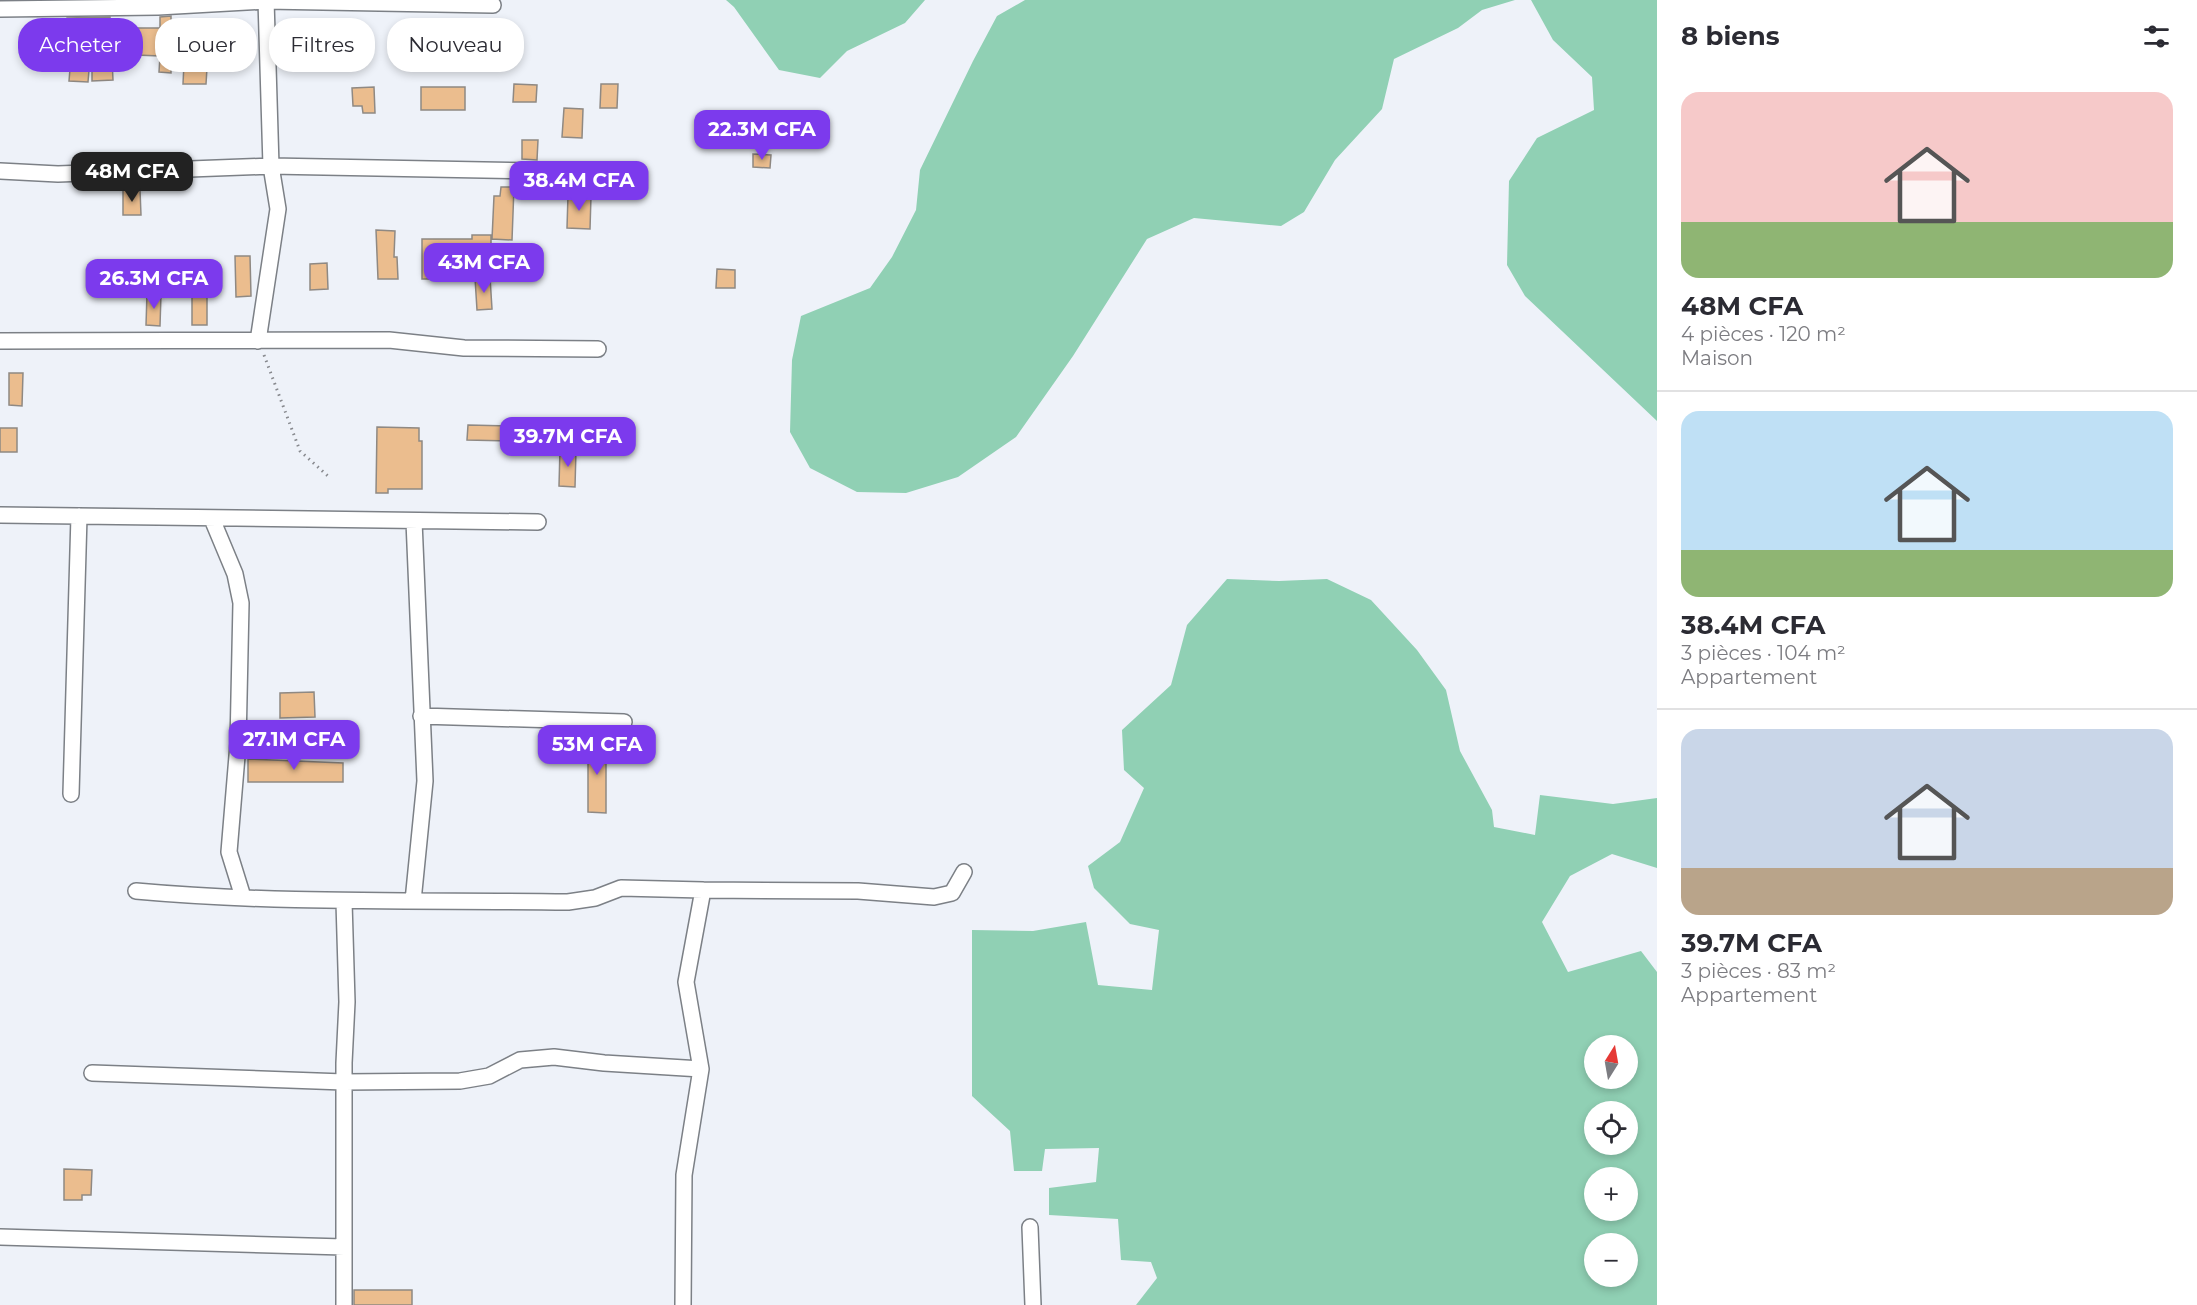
<!DOCTYPE html>
<html lang="fr">
<meta charset="utf-8">
<style>
:root{--surface:#fff;--page:#f2f2f3;--text:#2b2b33;--muted:#7c7c81;--line:#e1e1e2;--accent:#7c3aed}
body{margin:0;font-family:Montserrat,sans-serif;background:var(--page);color:var(--text);height:100vh;display:flex;flex-direction:column;font-size:22px;white-space:nowrap}
*{box-sizing:border-box;margin:0}
p{font-size:20px;color:var(--muted)}
.icon{flex:none;width:33px;height:33px;fill:none;stroke:currentColor;stroke-width:2;stroke-linecap:round;stroke-linejoin:round}
.map{position:relative;flex:1;overflow:hidden}
.side{display:flex;flex-direction:column;background:var(--surface);width:540px}
.side>*{flex:none}
.top-card{position:absolute;left:18px;top:18px;width:570px;height:54px;display:flex;gap:12px}
.needle{width:39px;rotate:11deg}
.fabs{position:absolute;left:1584px;top:1035px;display:grid;gap:12px}
.fabs a{display:grid;place-items:center;width:54px;height:54px;border-radius:50%;background:var(--surface);box-shadow:0 3px 9px #0003;font-size:30px}
.price{position:absolute;translate:-50% -51px;padding:0 14px;border-radius:12px;background:var(--accent);color:#fff;font-size:20px;line-height:39px;filter:drop-shadow(0 2px 3px #0008)}
.price::after{content:'';position:absolute;left:50%;top:36px;width:18px;height:14px;margin-left:-9px;background:inherit;clip-path:polygon(0 0,100% 0,50% 100%)}
.price.current{background:#222;color:#fff}
ul{padding:0;list-style:none}
li{display:grid;align-content:center;gap:12px;height:318px;padding:0 24px}
li+li{border-top:2px solid var(--line)}
li span{display:grid;place-items:center;height:186px;border-radius:18px;color:#555}
li>.icon{margin-inline-start:auto}
span .icon{width:108px;height:108px;fill:#fffc;stroke-width:1}
li b{font-size:26px}
h2{display:flex;justify-content:space-between;align-items:center;height:72px;padding:0 24px;font-size:26px}
.tag{padding:0 21px;border-radius:24px;background:var(--surface);box-shadow:0 3px 9px #0003;font-size:21px;line-height:54px}
.tag.current{background:var(--accent);color:#fff}
main{display:flex;flex:1;min-height:0}
.map>svg:first-child{display:block}
.green{fill:#90d0b4;fill-rule:evenodd}
.building{fill:#ebbd8e;stroke:#8f8983;stroke-width:1.5}
.lines{fill:none;stroke-linecap:round;stroke-linejoin:round}
.street-casing{stroke:#7c8086;stroke-width:18}
.path{stroke:#87898e;stroke-width:3;stroke-dasharray:1.5 4.5;stroke-linecap:butt}
.street{stroke:#fff;stroke-width:15}
</style>
<main>
<div class="map">
<svg width="1657" height="1305" viewBox="0 0 1657 1305">
<rect width="100%" height="100%" fill="#eef2f9"/>
<path class="green" d="M726 0H925L905 23 847 51 820 78 779 70 734 7Z
M1025 0H1515L1482 10 1458 28 1394 59 1382 109 1335 160 1304 212 1281 226 1194 218 1147 239 1073 356 1016 437 958 477 906 493 857 492 810 468 790 432 792 360 801 316 870 288 892 257 916 210 920 170 973 61 997 16Z
M1531 0H1657V421L1525 296 1507 265 1509 181 1537 138 1594 110 1592 77 1553 40Z
M1227 579 1279 581 1327 579 1371 600 1417 650 1446 690 1460 751 1492 810 1494 827 1535 835 1540 795 1613 804 1657 798V868L1612 854 1570 876 1542 922 1568 972 1641 951 1657 972V1305H1136L1157 1278 1151 1262 1121 1260 1118 1219 1049 1215V1188L1096 1182 1099 1148 1045 1149 1042 1171H1014L1010 1131 972 1096V930L1033 931 1086 922 1098 985 1152 990 1159 930 1130 924 1094 888 1088 866 1120 842 1144 788 1124 770 1122 730 1171 685 1187 625ZM1594 1046H1628V1078H1594ZM1594 1112H1628V1144H1594ZM1594 1178H1628V1210H1594ZM1594 1244H1628V1276H1594Z"/>
<path class="building" d="M171 16V73L159 72 160 56 136 55V28H160V17Z
M110 17 113 80 92 81V31L66 30 67 18Z
M196 49 233 51 232 70 207 68 206 84H183L184 63H196Z
M70 69 89 70 88 82 69 81Z
M514 84 537 85 536 102H513Z
M601 84H618L617 108H600Z
M374 87 375 113H363L362 106H353L352 88Z
M421 87H465V110H421Z
M564 108 583 109 582 138 562 137Z
M522 140H538L537 160 522 159Z
M753 154 771 155 770 168 753 167Z
M501 187H514L512 240 492 239 494 196H500Z
M123 190H140L141 215H123Z
M568 195 591 196 590 229 567 228Z
M376 230 395 231 394 257H397L398 279H378Z
M472 235H491V253L445 252V279H422V239H472Z
M235 256H250L251 296 236 297Z
M327 263 328 289 310 290V264Z
M717 269 735 270V288H716Z
M490 277 492 309 477 310 475 278Z
M147 294H161L160 326 146 325Z
M192 295H207V325H192Z
M9 373H23L22 406 9 405Z
M468 425 513 426V441L467 440Z
M377 427 419 428V441H422V489H388V493H376Z
M0 428H17V452H0Z
M560 449 576 450 575 487 559 486Z
M314 692 315 717 280 718V693Z
M588 740H606V813L588 812Z
M248 759 343 763V782H248Z
M64 1169 92 1170 91 1195H82V1200H64Z
M354 1290H412V1305H354Z"/>
<g class="lines">
<g class="street-casing">
<path id="street" d="M0 9 158 7 266 1 493 5
M0 171 58 174 271 166 594 172
M0 341 389 340 464 348 598 349
M258 341 278 209 271 166 266 0
M0 515 538 522
M212 519 235 574 241 603 238 744 229 852 243 897
M421 716 624 722
M71 794 79 516
M703 890 858 891 934 897 952 893 964 872
M136 891C279 904 424 900 568 902L595 898 621 888 703 890 686 982 701 1069 684 1175 683 1305
M413 901 425 781 414 521
M92 1073 344 1082 460 1081 489 1076 520 1060 554 1057 604 1063 701 1069
M1030 1227 1033 1305
M0 1237 344 1247
M344 1305V1063L347 1002 344 902"/>
</g>
<path class="path" d="M264 355 300 451 330 478"/>
<use href="#street" class="street"/>
</g>
</svg>
<div class="fabs">
<a><svg class="needle" viewBox="-14 -14 28 28"><path d="M0-13l5 13h-10z" fill="#e53935"/><path d="M0 13l5-13h-10z" fill="#7c7c81"/></svg></a>
<a><svg class="icon" aria-label="locate" viewBox="0 0 24 24"><circle cx="12" cy="12" r="6"/><path d="M12 2v4M12 18v4M2 12h4M18 12h4"/></svg></a>
<a>+</a>
<a>−</a>
</div>
<b class="price" style="left:762px;top:161px">22.3M CFA</b>
<b class="price current" style="left:132px;top:203px">48M CFA</b>
<b class="price" style="left:579px;top:212px">38.4M CFA</b>
<b class="price" style="left:484px;top:294px">43M CFA</b>
<b class="price" style="left:154px;top:310px">26.3M CFA</b>
<b class="price" style="left:568px;top:468px">39.7M CFA</b>
<b class="price" style="left:294px;top:771px">27.1M CFA</b>
<b class="price" style="left:597px;top:776px">53M CFA</b>
<div class="top-card">
<a class="tag current">Acheter</a>
<a class="tag">Louer</a>
<a class="tag">Filtres</a>
<a class="tag">Nouveau</a>
</div>
</div>
<section class="side">
<h2>8 biens<svg class="icon" aria-label="filters" viewBox="0 0 24 24"><path d="M4 7h16M4 17h16"/><circle cx="9" cy="7" r="2"/><circle cx="15" cy="17" r="2"/></svg></h2>
<ul>
<li><span style="background:linear-gradient(#f6c9c9 70%,#8fb573 0)"><svg class="icon" aria-label="home" viewBox="0 0 24 24"><path d="M3 11l9-7 9 7M6 9v11h12V9"/></svg></span><div><b>48M CFA</b><p>4 pièces · 120 m²</p><p>Maison</p></div></li>
<li><span style="background:linear-gradient(#bfe0f5 75%,#8fb573 0)"><svg class="icon" aria-label="home" viewBox="0 0 24 24"><path d="M3 11l9-7 9 7M6 9v11h12V9"/></svg></span><div><b>38.4M CFA</b><p>3 pièces · 104 m²</p><p>Appartement</p></div></li>
<li><span style="background:linear-gradient(#c9d6e8 75%,#b9a48a 0)"><svg class="icon" aria-label="home" viewBox="0 0 24 24"><path d="M3 11l9-7 9 7M6 9v11h12V9"/></svg></span><div><b>39.7M CFA</b><p>3 pièces · 83 m²</p><p>Appartement</p></div></li>
</ul>
</section>
</main>
